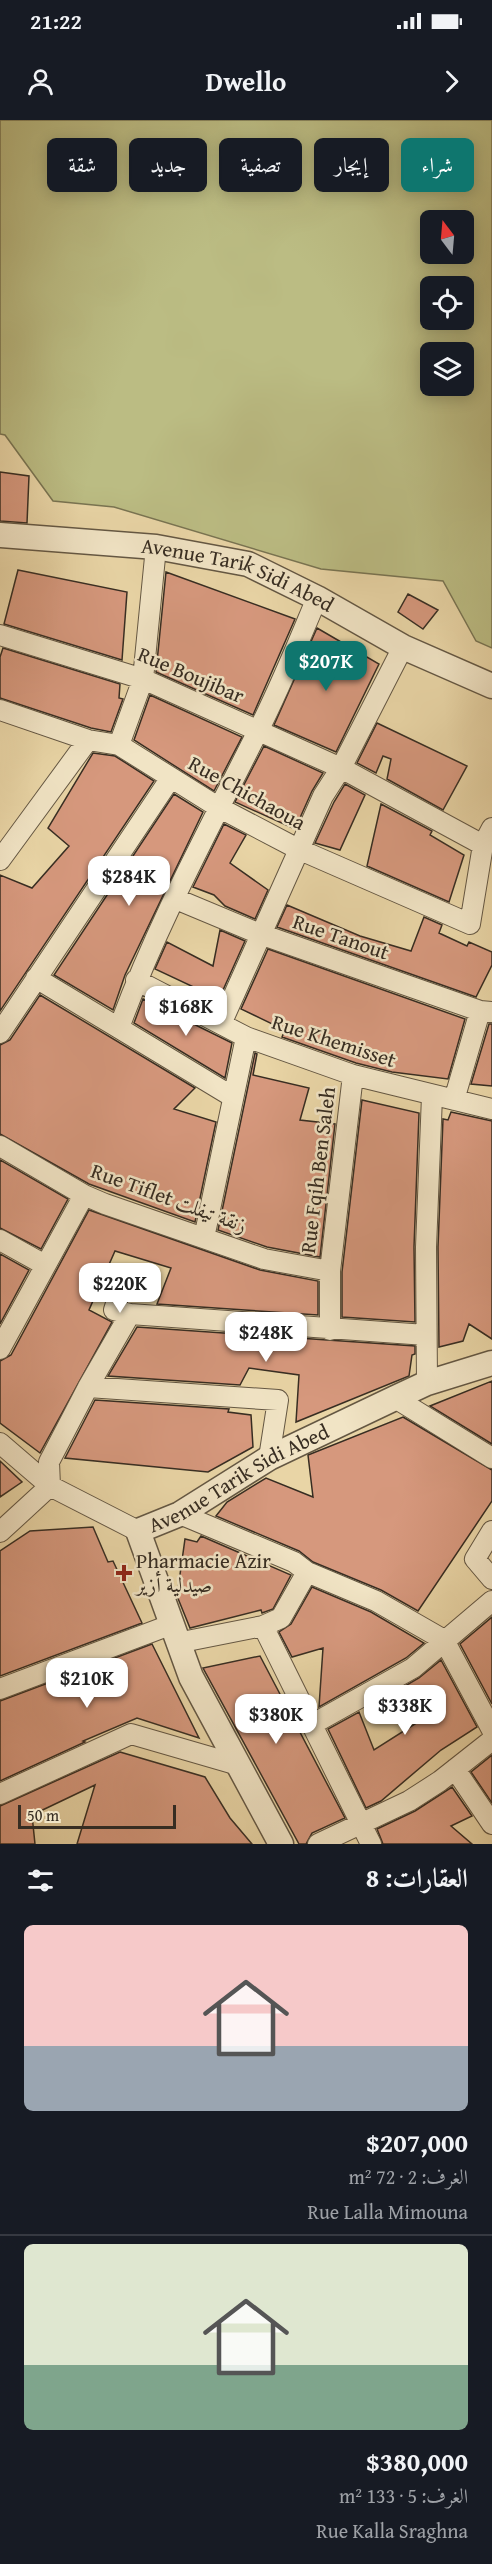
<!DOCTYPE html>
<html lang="ar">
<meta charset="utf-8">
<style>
:root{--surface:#171b24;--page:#242831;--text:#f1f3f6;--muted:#9ea1a6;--line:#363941;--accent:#0f766e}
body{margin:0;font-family:"Gentium Book Plus",Amiri,serif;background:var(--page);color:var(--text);direction:rtl;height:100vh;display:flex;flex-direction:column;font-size:22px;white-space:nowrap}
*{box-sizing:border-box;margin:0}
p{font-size:20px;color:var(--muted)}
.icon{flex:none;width:33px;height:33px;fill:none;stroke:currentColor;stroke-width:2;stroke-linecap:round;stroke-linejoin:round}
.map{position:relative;height:1724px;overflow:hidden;direction:ltr}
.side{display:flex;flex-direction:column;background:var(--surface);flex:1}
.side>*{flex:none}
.hud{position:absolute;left:18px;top:18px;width:456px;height:54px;direction:rtl;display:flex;gap:12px}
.needle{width:39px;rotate:344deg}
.fabs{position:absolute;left:420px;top:90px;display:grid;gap:12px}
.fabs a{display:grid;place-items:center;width:54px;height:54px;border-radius:9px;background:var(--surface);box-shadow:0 3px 15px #0003;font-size:30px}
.scale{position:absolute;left:18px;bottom:15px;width:158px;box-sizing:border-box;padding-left:6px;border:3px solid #372d22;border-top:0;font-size:16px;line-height:21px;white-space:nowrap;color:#372d22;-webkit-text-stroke:4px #f1e4c5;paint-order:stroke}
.price{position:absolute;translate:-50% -51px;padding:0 14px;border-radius:12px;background:#fff;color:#222;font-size:20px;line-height:39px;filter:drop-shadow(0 2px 3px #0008)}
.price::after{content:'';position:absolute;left:50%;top:36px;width:18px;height:14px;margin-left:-9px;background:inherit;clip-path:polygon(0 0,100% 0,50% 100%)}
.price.on{background:var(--accent);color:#fff}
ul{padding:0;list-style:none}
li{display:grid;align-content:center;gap:12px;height:318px;padding:0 24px}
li+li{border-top:2px solid var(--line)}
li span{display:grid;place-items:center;height:186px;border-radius:9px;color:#555}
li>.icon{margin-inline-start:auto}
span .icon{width:108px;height:108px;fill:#fffc;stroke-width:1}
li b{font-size:26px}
h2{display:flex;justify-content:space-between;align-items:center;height:72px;padding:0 24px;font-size:26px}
.pill{padding:0 21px;border-radius:9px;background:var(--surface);box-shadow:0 3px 15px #0003;font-size:21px;line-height:54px}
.pill.on{background:var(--accent);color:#fff}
.status{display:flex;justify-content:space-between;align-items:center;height:42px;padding:0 30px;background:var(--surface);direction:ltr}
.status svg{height:16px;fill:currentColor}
header{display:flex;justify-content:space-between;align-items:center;height:78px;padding:0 24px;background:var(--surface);font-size:27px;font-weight:600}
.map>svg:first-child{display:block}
.green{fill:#bbbc83;stroke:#797452;stroke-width:1.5;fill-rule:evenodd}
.building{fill:#d6987d;stroke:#372d22;stroke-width:1.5}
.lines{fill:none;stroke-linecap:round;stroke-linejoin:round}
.minor-casing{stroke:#645743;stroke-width:22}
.tertiary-casing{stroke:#645743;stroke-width:27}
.minor{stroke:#f1e4c5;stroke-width:20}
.tertiary{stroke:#f1e4c5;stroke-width:24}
.poi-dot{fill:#8f2418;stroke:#f1e4c5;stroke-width:2}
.labels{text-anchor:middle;stroke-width:5;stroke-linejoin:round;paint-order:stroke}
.street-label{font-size:21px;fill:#372d22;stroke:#f1e4c5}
.poi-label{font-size:21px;fill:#372d22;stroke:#f1e4c5;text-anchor:start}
</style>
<div class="status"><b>21:22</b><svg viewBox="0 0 49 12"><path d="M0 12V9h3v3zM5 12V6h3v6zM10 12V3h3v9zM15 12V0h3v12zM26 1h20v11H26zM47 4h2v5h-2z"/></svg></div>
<header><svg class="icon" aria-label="forward" viewBox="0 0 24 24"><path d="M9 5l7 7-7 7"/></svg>Dwello<svg class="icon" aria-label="person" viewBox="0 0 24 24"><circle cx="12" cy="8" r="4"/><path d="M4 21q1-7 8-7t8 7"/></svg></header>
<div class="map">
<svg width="492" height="1724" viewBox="0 0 492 1724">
<rect width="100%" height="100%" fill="#e9d5a6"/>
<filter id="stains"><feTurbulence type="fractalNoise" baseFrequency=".00333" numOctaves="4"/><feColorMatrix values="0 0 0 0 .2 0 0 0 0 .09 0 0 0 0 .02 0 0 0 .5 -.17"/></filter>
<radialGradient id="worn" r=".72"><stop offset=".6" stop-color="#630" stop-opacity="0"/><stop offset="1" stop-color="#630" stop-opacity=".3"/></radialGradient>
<path class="green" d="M0 0H492V528L476 521 443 461 321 449 114 387 53 381 5 315 0 314ZM430 100H464V134H430ZM430 166H464V200H430ZM430 232H464V266H430Z"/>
<path class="building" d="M0 352 29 356 27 403 0 401Z
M18 450 127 472 122 540 4 504Z
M166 452 295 499 253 595 156 552Z
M408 474 438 490 423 509 398 492Z
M317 508 379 544 336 632 274 605Z
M3 528 120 564 119 578 123 579 111 612 91 608 0 578V537Z
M150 575 242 617 214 671 134 620Z
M377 603 467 646 443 690 387 659 391 639 383 636 376 653 357 643Z
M264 626 323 653 312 671 295 709 235 682Z
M93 633 115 636 154 661 0 891V755L32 768 69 726 48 708Z
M345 664 365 675 340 730 315 723 334 682Z
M174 674 203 692 125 855 113 890 54 855Z
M381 684 432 711 430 715 464 735 449 782 367 746Z
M224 704 246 715 230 743 268 770 255 799 225 786 214 775 193 767Z
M287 785 360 816 411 831 424 797 442 805 439 813 467 826 469 822 492 832V845L476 877 277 807Z
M220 810 245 821 219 879 155 849 167 822 213 846Z
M268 829 465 899 448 959 392 952 356 943 282 917 285 910 241 889Z
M40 875 195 968 174 989 216 1002 195 1102 89 1064 0 1014V925L10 920Z
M143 879 232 923 225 958 134 903Z
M489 904H492V966L471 964Z
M255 933 257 934 253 955 309 968 300 1000 335 1004 320 1137 267 1127 218 1110Z
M362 980 419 993 414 1127 415 1202 342 1197V1152Z
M451 992 492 1001V1219L469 1204 463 1221 439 1227 438 1127 443 999 448 1000Z
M0 1040 68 1079 41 1129 0 1108Z
M89 1090 260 1150 318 1161V1195L157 1184 171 1148 115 1131 89 1190 112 1202 40 1333 0 1303V1241L11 1235Z
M0 1134 29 1150 0 1204Z
M137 1207 415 1226V1234L412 1235 409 1256 296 1302 299 1255 249 1248 240 1265 108 1256Z
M492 1261V1324L430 1286Z
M95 1280 229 1289 228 1292 251 1295 253 1327 208 1352 65 1338Z
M403 1297 492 1350V1381L418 1491 381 1470 313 1442 299 1431 216 1396 227 1382 266 1358 313 1377 308 1335Z
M0 1341 22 1362 0 1377Z
M93 1407 108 1442 113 1441 142 1503 0 1556V1431L30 1411Z
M201 1416 291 1455 273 1489 262 1493 261 1490 190 1508 177 1476 185 1419 197 1422Z
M312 1467 371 1492 424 1523 406 1538 319 1587 323 1528 292 1537 279 1512 291 1504Z
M492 1497V1584L460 1524Z
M152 1524 199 1618 137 1598 83 1621 85 1622 0 1661V1581Z
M260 1536 345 1698 312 1713 306 1724H299L203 1548Z
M441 1540 477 1607 441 1630 381 1681 366 1688 328 1609 359 1592 374 1630 418 1602 393 1573 419 1558Z
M120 1632 205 1657 230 1698 252 1724H77L95 1665 32 1695 35 1724H0V1686Z
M492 1635V1683L471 1652Z
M452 1667 472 1696 451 1706 472 1724H383L377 1709 415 1691Z"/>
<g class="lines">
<g class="minor-casing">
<path id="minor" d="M0 515 143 559 341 648 483 725
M0 590 88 620 119 625 218 687 298 729 470 804 483 725 492 708
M119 625 143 559 156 427
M0 740 88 620
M176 779 260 814 480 891 492 892
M36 858 233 977
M136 860 246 917 353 955 492 989
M221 904 323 676 341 648 403 527
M119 908C156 806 209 709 258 611 280 568 298 523 317 478
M0 913 170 659
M454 980 480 891
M0 1026 84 1075 105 1084 264 1139 330 1151
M204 1118 246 917
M0 1120 45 1145
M125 1156 114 1190 130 1194
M330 1210V1151L353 955
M0 1229 84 1075
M427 1263 426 1127 432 976
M88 1267 278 1280 269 1338
M395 1278 492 1338
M0 1323 50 1366 138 1411
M180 1394 294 1442 307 1452 376 1481 444 1520 492 1610
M492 1411 475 1439 492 1459
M0 1412 50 1366 49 1342 88 1267 130 1194 426 1215
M263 1506 371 1724
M177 1523 263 1506 281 1498 307 1452
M0 1569 170 1505
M311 1605 413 1548 492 1481
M455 1649 492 1704
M0 1674 131 1614 238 1645
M318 1724 409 1681 440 1661 492 1620"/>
</g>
<g class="tertiary-casing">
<g id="tertiary">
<path id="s1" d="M0 415 156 427 248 444 317 478 403 527 492 566"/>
<path id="s2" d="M281 1724 191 1557 138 1411 180 1394 269 1338 395 1278 427 1263 492 1243"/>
</g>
</g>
<use href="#minor" class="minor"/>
<use href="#tertiary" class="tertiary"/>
</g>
<path class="poi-dot" d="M121 1444h6v6h6v6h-6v6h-6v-6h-6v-6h6z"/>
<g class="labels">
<g class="street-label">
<text dy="7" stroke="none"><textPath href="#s1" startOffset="243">Avenue Tarik Sidi Abed</textPath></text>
<text transform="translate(191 555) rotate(23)" y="7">Rue Boujibar</text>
<text transform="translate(247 673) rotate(29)" y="7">Rue Chichaoua</text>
<text transform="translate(341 817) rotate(19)" y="7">Rue Tanout</text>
<text transform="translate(334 921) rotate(18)" y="7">Rue Khemisset</text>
<text transform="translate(318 1050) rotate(-83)" y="7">Rue Fqih Ben Saleh</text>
<text transform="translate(169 1078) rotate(20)" y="7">Rue Tiflet زنقة تيفلت</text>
<text dy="7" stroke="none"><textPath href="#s2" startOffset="459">Avenue Tarik Sidi Abed</textPath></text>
</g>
<g class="poi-label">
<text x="136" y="1448">Pharmacie Azir<tspan x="136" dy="24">صيدلية أزير</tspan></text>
</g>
</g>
<rect width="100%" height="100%" filter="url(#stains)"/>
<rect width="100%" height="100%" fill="url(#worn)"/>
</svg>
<div class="fabs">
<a><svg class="needle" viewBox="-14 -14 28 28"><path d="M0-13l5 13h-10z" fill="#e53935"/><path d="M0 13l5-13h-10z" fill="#9ea1a6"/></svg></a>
<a><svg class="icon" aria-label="locate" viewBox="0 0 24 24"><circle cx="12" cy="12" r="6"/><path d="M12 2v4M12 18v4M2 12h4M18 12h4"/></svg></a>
<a><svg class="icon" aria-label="layers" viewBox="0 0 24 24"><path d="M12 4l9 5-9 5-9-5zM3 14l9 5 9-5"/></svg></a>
</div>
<div class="scale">50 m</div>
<b class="price on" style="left:326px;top:572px">$207K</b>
<b class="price" style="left:129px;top:787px">$284K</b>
<b class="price" style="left:186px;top:917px">$168K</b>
<b class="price" style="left:120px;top:1194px">$220K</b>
<b class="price" style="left:266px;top:1243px">$248K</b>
<b class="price" style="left:87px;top:1589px">$210K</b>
<b class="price" style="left:405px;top:1616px">$338K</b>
<b class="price" style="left:276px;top:1625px">$380K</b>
<div class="hud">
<a class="pill on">شراء</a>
<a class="pill">إيجار</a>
<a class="pill">تصفية</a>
<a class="pill">جديد</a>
<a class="pill">شقة</a>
</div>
</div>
<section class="side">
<h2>العقارات: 8<svg class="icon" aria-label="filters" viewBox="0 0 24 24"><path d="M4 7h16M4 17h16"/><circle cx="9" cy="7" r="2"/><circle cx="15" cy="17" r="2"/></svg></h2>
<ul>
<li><span style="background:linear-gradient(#f6c9c9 65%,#9aa5b1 0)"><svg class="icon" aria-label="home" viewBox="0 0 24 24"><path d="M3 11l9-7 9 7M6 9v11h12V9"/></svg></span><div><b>$207,000</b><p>الغرف: 2 · 72 m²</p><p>Rue Lalla Mimouna</p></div></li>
<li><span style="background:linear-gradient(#dfe7d0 65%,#7fa58c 0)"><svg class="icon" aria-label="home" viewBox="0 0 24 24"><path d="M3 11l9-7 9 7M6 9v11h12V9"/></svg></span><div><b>$380,000</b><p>الغرف: 5 · 133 m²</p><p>Rue Kalla Sraghna</p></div></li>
</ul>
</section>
